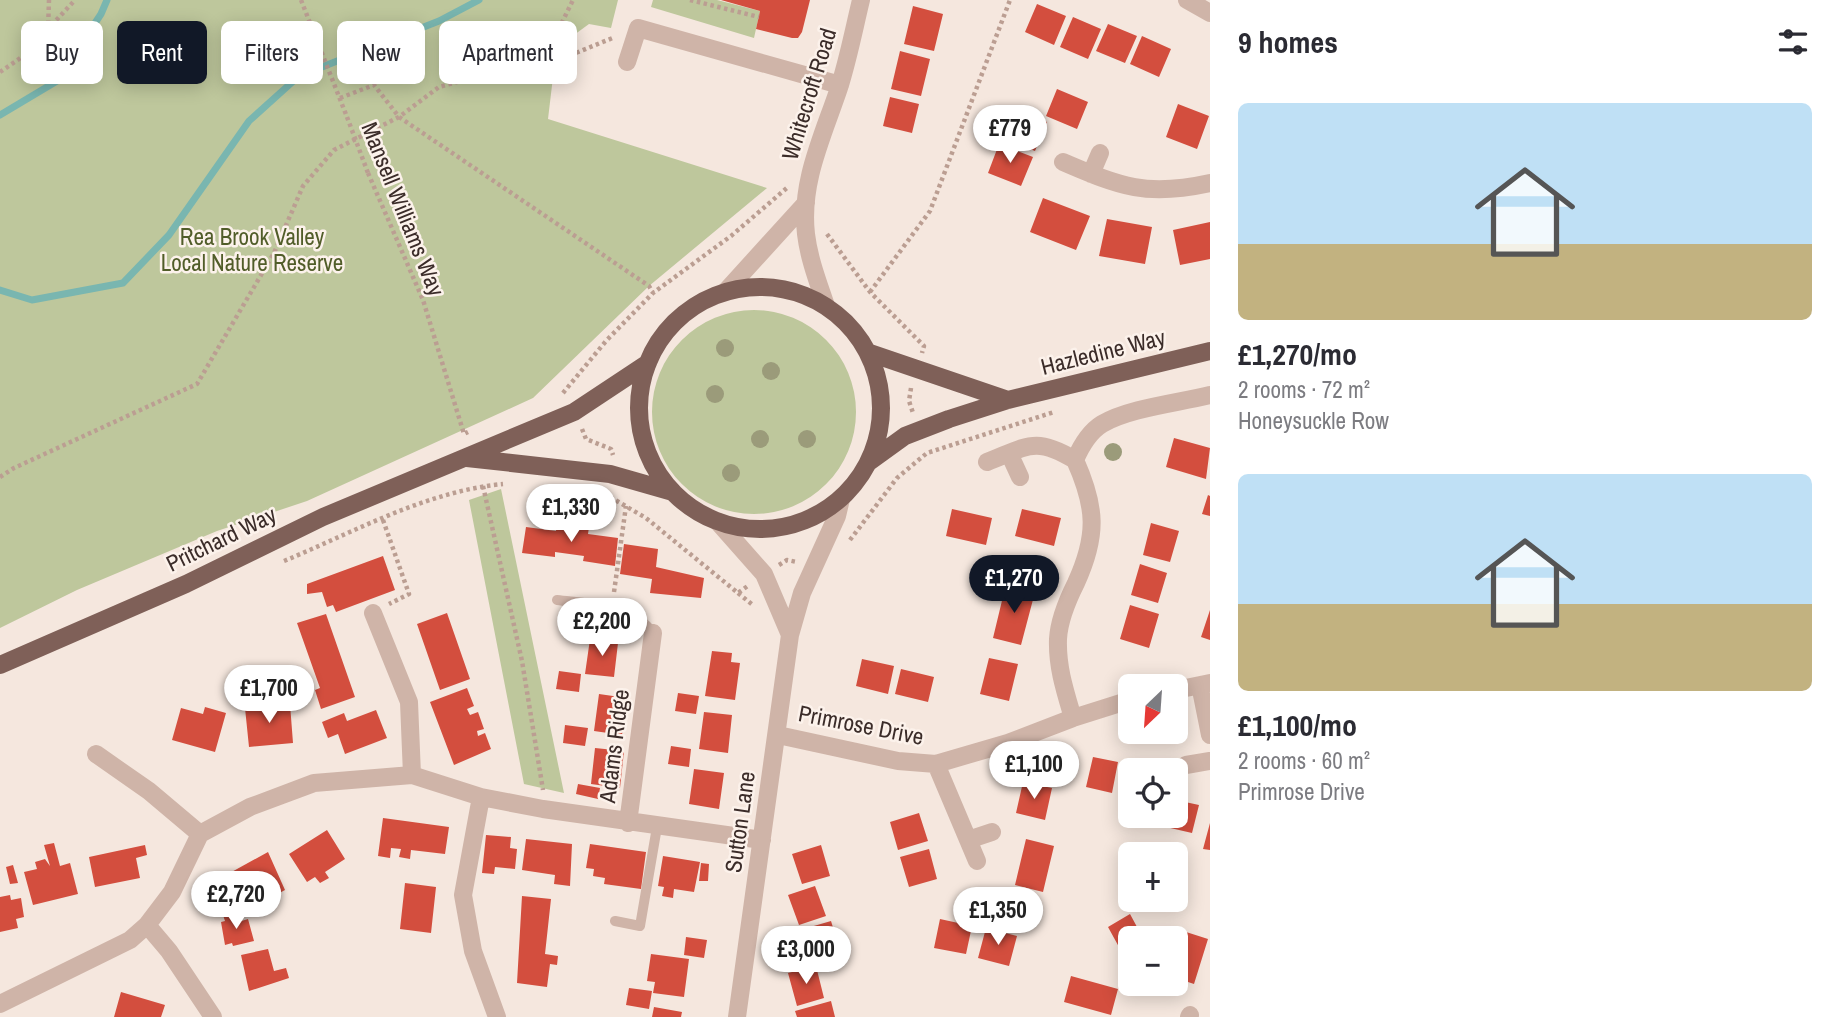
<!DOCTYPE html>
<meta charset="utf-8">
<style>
:root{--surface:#fff;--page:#f2f2f3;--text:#2b2b33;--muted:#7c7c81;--accent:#111827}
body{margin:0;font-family:"Archivo Narrow",sans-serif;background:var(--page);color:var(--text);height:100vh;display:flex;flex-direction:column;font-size:26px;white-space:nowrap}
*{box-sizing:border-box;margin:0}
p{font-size:23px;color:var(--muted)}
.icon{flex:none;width:38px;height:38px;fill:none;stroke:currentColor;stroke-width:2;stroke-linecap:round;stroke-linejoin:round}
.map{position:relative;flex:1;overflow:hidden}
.drawer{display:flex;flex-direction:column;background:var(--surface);width:630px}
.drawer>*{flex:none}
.hud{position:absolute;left:21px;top:21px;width:665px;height:63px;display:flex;gap:14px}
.needle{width:46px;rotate:205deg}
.fabs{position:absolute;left:1118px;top:674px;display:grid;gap:14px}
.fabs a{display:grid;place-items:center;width:70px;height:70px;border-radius:10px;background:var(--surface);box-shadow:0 4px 18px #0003;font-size:35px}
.price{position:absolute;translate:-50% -60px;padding:0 16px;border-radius:24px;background:#fff;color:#222;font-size:23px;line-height:46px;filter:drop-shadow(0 2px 4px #0008)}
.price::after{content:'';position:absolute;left:50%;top:42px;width:21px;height:16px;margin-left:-10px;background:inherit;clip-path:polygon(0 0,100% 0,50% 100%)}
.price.selected{background:var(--accent);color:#fff}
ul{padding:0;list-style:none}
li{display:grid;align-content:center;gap:14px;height:371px;padding:0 28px}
li span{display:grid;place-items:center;height:217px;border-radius:10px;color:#555}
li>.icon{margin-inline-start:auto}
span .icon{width:126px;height:126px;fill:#fffc;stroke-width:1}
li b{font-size:30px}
h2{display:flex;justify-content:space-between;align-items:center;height:84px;padding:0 28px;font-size:30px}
.pill{padding:0 24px;border-radius:10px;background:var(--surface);box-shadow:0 4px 18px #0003;font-size:24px;line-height:63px}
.pill.selected{background:var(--accent);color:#fff}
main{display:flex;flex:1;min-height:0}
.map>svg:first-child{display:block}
.green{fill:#bec79c}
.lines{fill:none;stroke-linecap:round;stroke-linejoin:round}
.stream{stroke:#79b6b0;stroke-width:7}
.building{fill:#d34e3e}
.path{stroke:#bb9e92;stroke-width:4.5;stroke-dasharray:3.5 3.5;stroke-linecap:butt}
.service{stroke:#cfb4a8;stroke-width:10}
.minor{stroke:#cfb4a8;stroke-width:18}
.primary{stroke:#7f6058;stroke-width:18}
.path-bridge{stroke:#bb9e92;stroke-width:4.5;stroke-dasharray:3.5 3.5;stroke-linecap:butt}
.tree{fill:#9b9b7a}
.labels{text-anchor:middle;stroke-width:5;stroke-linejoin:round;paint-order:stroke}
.street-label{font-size:23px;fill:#3b2c29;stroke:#fcf2eb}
.park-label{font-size:23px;fill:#515d29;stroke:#fcf2eb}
</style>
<main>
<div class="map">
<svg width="1210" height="1017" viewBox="0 0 1210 1017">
<rect width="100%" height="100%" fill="#f5e7de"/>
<path class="green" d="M0 0H618L611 28 589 24 563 43 553 77 548 119 767 188 649 286 533 398 307 501 217 531 77 590 0 628Z
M653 0H717L760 11 754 38 651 7Z
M652 412a102 102 0 1 1 204 0a102 102 0 1 1-204 0Z
M501 489 564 793 524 784 469 500Z"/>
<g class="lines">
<path class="stream" d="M0 115 57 81 101 14 107 0
M0 290 32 300 123 283 169 235 249 121 299 76 439 21 479 0"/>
</g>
<path class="building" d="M721 0H810L802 32 798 38H792L756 29 760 11Z
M1037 4 1066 16 1054 45 1025 32Z
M913 6 943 14 934 51 904 44Z
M1073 17 1101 29 1088 59 1060 47Z
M1108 24 1137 36 1125 63 1096 51Z
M1142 36 1171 49 1159 77 1130 64Z
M900 51 930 59 921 96 891 89Z
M1057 89 1088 102 1077 129 1046 116Z
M890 97 919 104 912 133 883 126Z
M1178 104 1209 116 1197 149 1166 137Z
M1012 108 1047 122 1035 151 1001 137Z
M999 144 1033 157 1021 186 988 173Z
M1043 198 1090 216 1076 250 1030 232Z
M1107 219 1152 227 1145 264 1099 256Z
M1210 222V259L1180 265 1173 230Z
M1174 438 1210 448 1206 479 1166 467Z
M1208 495 1210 496V516L1202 514Z
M952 509 992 518 986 545 946 536Z
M1022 509 1061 518 1054 546 1015 536Z
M557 523 589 527 588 534 618 538 615 566 583 561 584 556 555 552V557L522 553 526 527 556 531Z
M1151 523 1179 531 1170 562 1143 555Z
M624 544 658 549 656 567 704 578 701 598 650 593 652 579 620 574Z
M383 556 395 590 336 612 333 605 327 607 322 592 307 594V584Z
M1140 564 1167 573 1158 603 1131 595Z
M1006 584 1035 592 1021 645 993 638Z
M1130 605 1159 614 1149 648 1120 639Z
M1210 610V640L1201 637Z
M447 613 470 679 440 690 417 624Z
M326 614 355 697 321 709 315 690 320 688 297 623Z
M566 625 589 628 587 638 565 636Z
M590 639 618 643 614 677 585 674Z
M712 651 732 653 731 662 740 663 735 700 705 696Z
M989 658 1018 664 1009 701 980 694Z
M862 659 894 666 888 694 856 686Z
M901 669 934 677 928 702 895 694Z
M559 671 581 674 579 692 556 689Z
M467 688 474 706 467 709 470 715 478 712 484 729 477 731 478 736 485 733 491 749 454 765 430 702Z
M678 693 699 696 696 714 675 711Z
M599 694 627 698 622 735 594 731Z
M290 704 293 743 249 747 245 708Z
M205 707 226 713 215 752 172 740 181 708 203 714Z
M376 710 387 738 345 754 338 734 328 738 322 722 344 713 347 721Z
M704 712 732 715 728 753 699 749Z
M565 725 588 728 585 746 563 743Z
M671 746 691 749 689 767 668 764Z
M595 748 624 751 620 788 591 784Z
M1093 757 1118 762 1112 793 1086 787Z
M694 769 724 773 719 809 689 804Z
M1023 782 1052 788 1045 820 1016 813Z
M578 784 600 788 598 799 576 794Z
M1176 800 1199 805 1192 833 1166 827 1168 816H1176Z
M919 813 928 841 898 850 890 822Z
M383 818 449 827 445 854 411 850 410 859 399 857 401 849 391 848 390 858 378 856Z
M1210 823V850L1203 849Z
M327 830 345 859 325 872 329 878 320 883 315 877 307 882 289 854Z
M486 835 511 837 510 848 517 849 515 869 495 867 494 874 482 873Z
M526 839 572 844 570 886 554 884 555 875 522 870Z
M1026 839 1054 846 1043 892 1015 885Z
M54 843 60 866 70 863 78 894 33 905 24 872 37 869 35 862 45 859 50 866 44 845Z
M590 844 646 852 641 889 604 884 605 878 593 876 594 869 586 868Z
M145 845 147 855 136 858 140 878 95 887 89 857Z
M821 845 830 876 802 884 792 854Z
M929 849 937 879 909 887 900 857Z
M268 852 285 890 270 898 266 890 263 892 267 899 251 908 247 901 244 903 228 874Z
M663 856 700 862 694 892 674 889 673 898 662 896 664 887 658 886Z
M701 863 709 864 708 881H699Z
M13 865 18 883 10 884 6 867Z
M405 883 436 887 431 933 400 929Z
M815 886 826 916 799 925 788 895Z
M10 895 11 900 21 898 24 917 16 919 18 928 0 932V897Z
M522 896 551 899 545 954 558 956 557 965 550 964 547 987 517 983Z
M232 912 235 923 248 919 254 941 233 946 232 943 225 945 221 922 225 921 223 915Z
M1130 914 1143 938H1130V967L1108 927Z
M940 919 972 926 966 954 934 948Z
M831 921 840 950 809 959 800 930Z
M986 928 1017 936 1009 966 978 958Z
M1183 931 1208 939 1194 984 1176 978V952Z
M686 937 707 940 704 958 684 955Z
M268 949 274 971 286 968 289 978 249 991 241 955Z
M651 954 689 959 684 997 653 993 655 982 647 981Z
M816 966 824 998 797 1006 788 973Z
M1071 976 1118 989 1111 1015 1064 1002Z
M629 988 652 991 649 1009 626 1005Z
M121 992 165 1005 161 1017H114Z
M831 1001 835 1017H797L795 1011Z
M654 1007 682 1012 681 1017H652Z"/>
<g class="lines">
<path class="path" d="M301 0 347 117
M690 0 759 17
M48 31 49 0
M540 67 573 0
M0 72 22 57 75 0
M340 98 374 85 399 117 649 286 653 293
M368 173 423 300 464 434 468 432
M827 234 870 292 924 346 922 353
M870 292 930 211 1010 0
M911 388 909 401 913 413
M563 393 606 341 653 293 731 236 788 187
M582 429 586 439 611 449 613 455
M0 477 14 468 197 384 274 253 303 186 334 150 399 117 439 87 501 70 539 68 615 37
M483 486 522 661 543 790
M610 497 646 518 738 593 749 585
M383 520 409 594 389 604
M850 540 897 478 927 453 1054 412
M284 561C354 532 427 491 503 484
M779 565 787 560 797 562
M614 592 626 506
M738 593 754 606"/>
<path class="service" d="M557 600C590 604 632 604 653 633
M615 921 640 926 657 827"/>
<path class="minor" d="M1187 0 1210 13
M627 62 638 28 840 85
M1063 162C1121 187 1147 197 1210 183
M1091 174 1100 153
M726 291 806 203
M826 306C818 282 809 259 806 234 800 182 823 136 839 88 848 60 854 29 861 0
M1009 453 1020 477
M987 462C1028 446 1035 436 1075 460
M718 522 764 574 790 635
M373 613 409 702 412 775
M1200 685 1210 735
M1176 690 1210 683
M1073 718C1065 691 1057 667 1058 639 1059 620 1068 599 1076 583 1098 535 1096 507 1075 460 1081 446 1089 432 1102 424 1129 408 1178 403 1210 395
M778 735 898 761 936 764 1008 743 1073 718 1130 700
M96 754 149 791 200 834
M936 764 977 861
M1186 765 1210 761
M481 797 463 895 473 951 497 1017
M628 823 653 633
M968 840 992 832
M147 925 169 951 213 1017
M0 1004 130 940 147 925 172 892 200 834 250 807 314 783 412 775 481 797 543 809 762 840
M737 1017 790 635 802 593 837 516 841 499
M1189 1017 1190 1015"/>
<path class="primary" d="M639 408a121 121 0 1 1 242 0a121 121 0 1 1-242 0Z
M870 353 1008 400
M467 458 610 474 673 492
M869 462 905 436 949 419 1008 400 1210 351
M0 665 186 584 323 517 574 412 648 363"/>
<path class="path-bridge" d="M347 117 368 173"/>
</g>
<g class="tree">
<circle cx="725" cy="348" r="9"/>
<circle cx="771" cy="371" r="9"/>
<circle cx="715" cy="394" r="9"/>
<circle cx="760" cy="439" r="9"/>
<circle cx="807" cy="439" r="9"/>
<circle cx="1113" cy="452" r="9"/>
<circle cx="731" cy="473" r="9"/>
</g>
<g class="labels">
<g class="street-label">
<text transform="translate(809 94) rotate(-73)" y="8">Whitecroft Road</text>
<text transform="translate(403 209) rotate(68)" y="8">Mansell Williams Way</text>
<text transform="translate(1103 352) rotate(-14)" y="8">Hazledine Way</text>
<text transform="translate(221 539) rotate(-26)" y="8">Pritchard Way</text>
<text transform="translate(861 725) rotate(11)" y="8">Primrose Drive</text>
<text transform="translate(614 746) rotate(-83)" y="8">Adams Ridge</text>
<text transform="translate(740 822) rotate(-82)" y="8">Sutton Lane</text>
</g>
<g class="park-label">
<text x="252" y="245">Rea Brook Valley<tspan x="252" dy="26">Local Nature Reserve</tspan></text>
</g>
</g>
</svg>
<div class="fabs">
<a><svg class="needle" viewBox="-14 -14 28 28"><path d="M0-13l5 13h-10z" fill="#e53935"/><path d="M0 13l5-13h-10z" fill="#7c7c81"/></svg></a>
<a><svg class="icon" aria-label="locate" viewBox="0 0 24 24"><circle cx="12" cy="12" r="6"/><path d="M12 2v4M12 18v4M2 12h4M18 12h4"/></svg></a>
<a>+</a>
<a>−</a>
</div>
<b class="price" style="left:1010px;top:165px">£779</b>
<b class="price" style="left:571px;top:544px">£1,330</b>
<b class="price selected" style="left:1014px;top:615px">£1,270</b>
<b class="price" style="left:602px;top:658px">£2,200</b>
<b class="price" style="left:269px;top:725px">£1,700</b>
<b class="price" style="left:1034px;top:801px">£1,100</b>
<b class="price" style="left:236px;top:931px">£2,720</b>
<b class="price" style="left:998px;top:947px">£1,350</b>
<b class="price" style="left:806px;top:986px">£3,000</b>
<div class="hud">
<a class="pill">Buy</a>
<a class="pill selected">Rent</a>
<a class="pill">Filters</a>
<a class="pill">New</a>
<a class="pill">Apartment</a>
</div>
</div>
<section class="drawer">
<h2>9 homes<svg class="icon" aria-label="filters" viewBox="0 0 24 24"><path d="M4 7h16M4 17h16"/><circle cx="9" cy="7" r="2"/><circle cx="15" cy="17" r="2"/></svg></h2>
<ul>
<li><span style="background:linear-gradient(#bfe0f5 65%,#c2b280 0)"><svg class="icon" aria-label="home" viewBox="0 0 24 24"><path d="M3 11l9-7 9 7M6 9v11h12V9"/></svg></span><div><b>£1,270/mo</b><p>2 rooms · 72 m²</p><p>Honeysuckle Row</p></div></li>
<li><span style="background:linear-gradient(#bfe0f5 60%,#c2b280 0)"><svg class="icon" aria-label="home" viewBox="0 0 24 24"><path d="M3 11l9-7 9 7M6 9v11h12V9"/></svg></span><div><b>£1,100/mo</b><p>2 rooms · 60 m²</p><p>Primrose Drive</p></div></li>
</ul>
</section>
</main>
